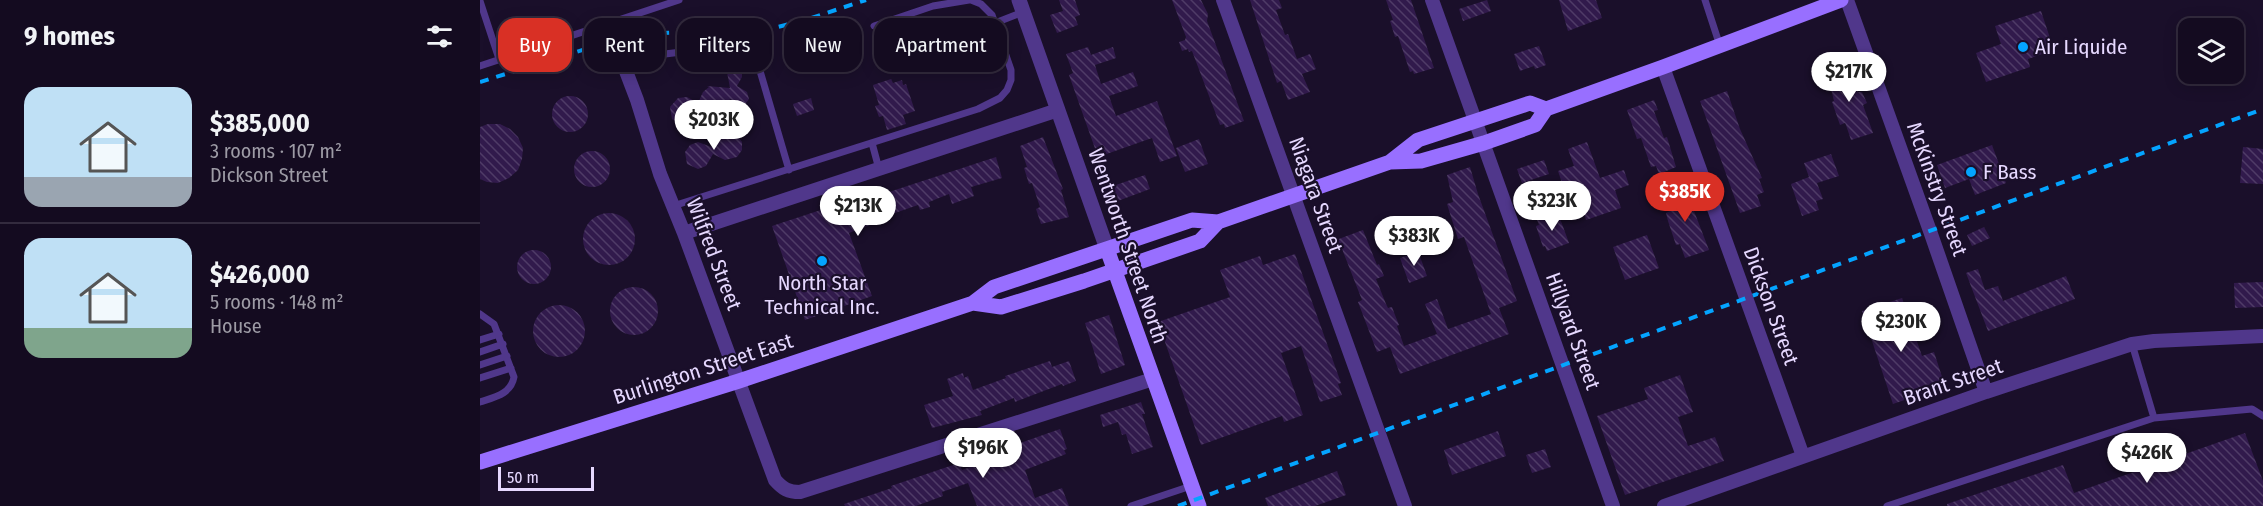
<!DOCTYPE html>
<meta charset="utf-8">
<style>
:root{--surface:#140b20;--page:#1d1429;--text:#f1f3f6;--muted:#9d9ba5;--line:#332b3e;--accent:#d93025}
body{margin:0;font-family:"Fira Sans Condensed",sans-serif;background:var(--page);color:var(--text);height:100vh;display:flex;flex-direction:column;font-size:22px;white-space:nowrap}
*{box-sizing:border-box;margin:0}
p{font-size:20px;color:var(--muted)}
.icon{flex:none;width:33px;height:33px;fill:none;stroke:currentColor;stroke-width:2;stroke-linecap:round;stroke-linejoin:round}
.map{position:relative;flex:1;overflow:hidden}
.side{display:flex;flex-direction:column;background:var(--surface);width:480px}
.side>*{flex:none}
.banner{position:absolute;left:18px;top:18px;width:570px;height:54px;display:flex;gap:12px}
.fabs{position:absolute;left:1698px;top:18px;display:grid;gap:12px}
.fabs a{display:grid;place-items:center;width:66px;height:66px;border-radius:12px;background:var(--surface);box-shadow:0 3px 15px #0003,0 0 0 2px var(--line);font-size:30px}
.scale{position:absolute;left:18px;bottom:15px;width:96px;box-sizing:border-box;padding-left:6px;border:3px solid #e6d8ff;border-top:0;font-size:16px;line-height:21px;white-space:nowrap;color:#e6d8ff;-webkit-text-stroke:4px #1a0f2a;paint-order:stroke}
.price{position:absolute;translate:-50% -51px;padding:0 14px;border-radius:21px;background:#fff;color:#222;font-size:20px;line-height:39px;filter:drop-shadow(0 2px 3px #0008)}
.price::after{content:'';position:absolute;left:50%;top:36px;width:18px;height:14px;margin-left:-9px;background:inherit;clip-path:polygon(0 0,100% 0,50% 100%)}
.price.on{background:var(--accent);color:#fff}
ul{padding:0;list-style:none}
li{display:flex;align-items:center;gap:18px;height:150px;padding:0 24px}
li+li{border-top:2px solid var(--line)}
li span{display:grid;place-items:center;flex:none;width:168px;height:120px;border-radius:18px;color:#555}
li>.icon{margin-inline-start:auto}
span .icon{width:72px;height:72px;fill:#fffc;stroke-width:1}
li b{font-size:26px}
h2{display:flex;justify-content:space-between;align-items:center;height:72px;padding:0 24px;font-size:26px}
.tag{padding:0 21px;border-radius:18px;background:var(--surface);box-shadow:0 3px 15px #0003,0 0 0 2px var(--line);font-size:21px;line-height:54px}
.tag.on{background:var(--accent);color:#fff}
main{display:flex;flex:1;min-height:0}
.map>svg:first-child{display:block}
.building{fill:url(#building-back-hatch)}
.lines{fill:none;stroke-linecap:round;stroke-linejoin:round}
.service{stroke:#50378b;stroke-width:7}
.minor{stroke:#50378b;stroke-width:14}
.tertiary{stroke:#50378b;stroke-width:15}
.secondary{stroke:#986fff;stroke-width:15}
.rail{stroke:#04a4ff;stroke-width:4;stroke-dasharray:9 8;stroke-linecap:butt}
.poi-dot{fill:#04a4ff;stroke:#1a0f2a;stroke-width:2}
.labels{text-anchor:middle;stroke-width:4.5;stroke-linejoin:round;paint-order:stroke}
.poi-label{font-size:21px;fill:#e6d8ff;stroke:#1a0f2a;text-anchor:start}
.street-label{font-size:21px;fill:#e6d8ff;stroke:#1a0f2a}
</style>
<main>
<section class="side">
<h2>9 homes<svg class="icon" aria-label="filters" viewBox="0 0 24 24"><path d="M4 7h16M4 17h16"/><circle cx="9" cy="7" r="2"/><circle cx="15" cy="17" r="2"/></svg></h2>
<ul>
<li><span style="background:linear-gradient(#bfe0f5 75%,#9aa5b1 0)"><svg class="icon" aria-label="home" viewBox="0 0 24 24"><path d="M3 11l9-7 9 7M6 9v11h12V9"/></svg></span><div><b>$385,000</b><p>3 rooms · 107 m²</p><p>Dickson Street</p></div></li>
<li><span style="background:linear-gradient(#bfe0f5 75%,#7fa58c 0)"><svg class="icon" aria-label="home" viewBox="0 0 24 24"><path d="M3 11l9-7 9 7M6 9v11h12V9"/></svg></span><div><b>$426,000</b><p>5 rooms · 148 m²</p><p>House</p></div></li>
</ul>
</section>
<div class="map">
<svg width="1783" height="506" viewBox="0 0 1783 506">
<defs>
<pattern id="building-back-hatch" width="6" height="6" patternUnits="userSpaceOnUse" patternTransform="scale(1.5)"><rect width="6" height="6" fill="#311a4c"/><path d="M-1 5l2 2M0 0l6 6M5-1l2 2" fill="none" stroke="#4f3b67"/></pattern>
</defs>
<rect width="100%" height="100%" fill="#1a0f2a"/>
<path class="building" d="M579 0H595L600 15 595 17 598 25 577 33 570 15 583 11Z
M692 0H721L728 14 727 21 764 121 745 128 744 124 740 125 712 51 709 52 708 49 702 51 699 42 705 40 706 37Z
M770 0H799L802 8 796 10 805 35 808 34 817 59 830 54 836 69 822 74 830 92 808 100 801 81 797 83Z
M906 0H931L954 68 934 74 933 71 930 72 918 36 915 37 910 21 913 20Z
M1007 0 1011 11 983 21 979 9Z
M1079 0H1116L1122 18 1088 31Z
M1561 11 1574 50 1548 59 1550 67 1506 82 1496 53 1521 44 1515 26Z
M480 17 486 33 474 37 468 21Z
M1059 46 1066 65 1055 69 1054 66 1040 71 1034 54Z
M608 47 611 55 633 47 636 58 615 65 621 84 653 72 658 86 629 96 636 116 677 101 697 156 680 162 672 138 618 157 589 75 593 73 586 54Z
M1369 65 1378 92H1382L1387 103 1383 105 1393 133 1371 140 1366 125 1365 123 1360 125 1352 102 1354 101 1347 73Z
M255 67 262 72V77L257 86 267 92 269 99 266 103 259 104 250 99 243 111 235 114 219 108 214 118 208 123H199L192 119 190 107 198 98 207 97 218 103 223 92 229 87 227 86 250 88 247 72Z
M411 79 413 83 422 80 423 85 426 84 435 111 423 115 426 124 407 130 403 116 399 117 395 106 399 105 393 85Z
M1247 91 1260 129 1282 178 1279 179 1284 192 1277 195 1281 206 1260 213 1220 101Z
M72 114a18 18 0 1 1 36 0a18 18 0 1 1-36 0Z
M331 98 334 110 317 116 313 104Z
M1174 100 1178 110 1174 111 1184 138 1187 137 1196 167 1179 174 1176 166 1171 167 1161 138 1157 139 1147 110Z
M8 124H20L30 129 38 137 43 148 42 159 38 170 29 178 18 183 7 182 0 179V127Z
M248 133 257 135 262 142V150L257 157 245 160 233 154 226 166 218 169 207 164 205 152 210 145 218 142 234 148 241 136Z
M563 137 583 189 581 190 589 217 561 224 556 209 560 207 552 183 549 184 544 168 547 167 540 146Z
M719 139 728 164 705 172 696 148Z
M1107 142 1120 178 1144 170 1149 185 1135 190 1141 208 1106 220 1095 185 1084 189 1078 171 1094 166 1088 149Z
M1512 145 1526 183 1495 195 1489 179 1465 188 1457 165Z
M1763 147 1783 149V184L1760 183Z
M94 169a18 18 0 1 1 36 0a18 18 0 1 1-36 0Z
M1351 154 1359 176 1337 183 1343 199 1336 201 1339 210 1322 216 1311 184 1329 177 1324 163Z
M516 157 522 178 491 187 494 196 472 204 469 194 449 202 450 207 440 210 438 205 395 220 396 223 369 233 392 296 325 320 292 226 359 204 360 208Z
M1064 160 1069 174 1042 183 1037 169Z
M990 167 998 194 1037 301 1019 308 1029 334 920 374 910 347 897 352 878 302 882 300 862 249 859 250 856 240 883 230 897 265 899 264 904 276 896 279 906 304 908 308 912 307 915 315 919 325 917 326 924 346 957 334 945 304 957 299 968 329 1011 314 984 237 978 239 967 204 973 202 967 175Z
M665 175 670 189 635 202 630 187Z
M1204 185 1229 250 1205 258 1200 244 1196 245 1188 221 1186 213 1190 211 1185 196V192Z
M103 239a26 26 0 1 1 52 0a26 26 0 1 1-52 0Z
M1078 213 1089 243 1067 251 1065 246 1063 247 1056 226 1059 225 1057 220Z
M1504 227 1510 238 1492 246 1487 235Z
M1167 235 1179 268 1145 280 1133 247Z
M37 267a17 17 0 1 1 34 0a17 17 0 1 1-34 0Z
M938 251 947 276 929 283 920 258Z
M815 254 861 383 858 384 862 395 840 402 821 346 801 353 823 415 804 422 802 416 721 445 678 322 750 297 740 270 780 256 783 265Z
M1498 269 1505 290 1518 286 1523 301 1586 276 1595 299 1508 331 1486 273Z
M1783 282V307L1755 308 1754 283Z
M130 311a24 24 0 1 1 48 0a24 24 0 1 1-48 0Z
M1422 298 1442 356 1454 352 1465 386 1413 404 1382 311Z
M53 331a26 26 0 1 1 52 0a26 26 0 1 1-52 0Z
M629 315 645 365 621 374 605 323Z
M570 361 572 367 589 361 596 381 583 386 582 384 535 402 534 398 500 411 502 415 452 428 444 405 473 396 467 379 483 373 484 378 488 376 493 390 526 378 525 376Z
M1200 375 1213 412 1198 417 1208 446 1235 437 1244 461 1145 495 1117 416 1168 399 1164 388Z
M661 402 665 414H662L673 447 652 454 646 434 642 435 638 422 623 427 620 415Z
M580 429 587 449 584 450 586 454 545 470 555 498 582 488 589 506H497L488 483 462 492 463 496 436 506H365L364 504 412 488 411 486 479 463 482 470 501 463 499 458 519 453 518 451Z
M1018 431 1026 456 972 475 964 450Z
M1765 433 1783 481V506H1467V504L1583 465 1594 493Z
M1065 449 1071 467 1052 473 1046 455Z
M857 471 866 495 835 506H788L785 498Z"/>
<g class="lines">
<path class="service" d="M1225 0 1240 46
M0 1 19 59
M515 23 543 12
M394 26 453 6 489 0
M0 66 199 0
M145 67 185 54 251 46 267 49 273 54 278 64 309 170
M392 143 399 169
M193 206 498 109 520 98 527 90 531 80V70L512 15 501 4 491 0
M0 314 14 324 34 377C31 394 15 397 0 402
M0 340 19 334
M1652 344 1674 418
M0 352 23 344
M0 365 27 356
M0 378 31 368
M651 506 711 486
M1407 506 1674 418 1772 409 1783 416"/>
<path class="minor" d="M743 0 925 506
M952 0 1133 506
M1367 0 1450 231 1506 392
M128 24 157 100 180 174 204 233 295 480C303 489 308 492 320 492L673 379
M1183 67 1323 456
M204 233 578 110
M1184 506 1506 392 1652 344 1674 341 1783 336"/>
<path class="tertiary" d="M539 0 627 249"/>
<path class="secondary" d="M910 162 938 140 1050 103 1066 109
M627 249 719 506
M493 303 521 307 604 281 720 241 738 222
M0 462 259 381 493 303 514 287 712 220 738 222 910 162 941 161 1004 143 1055 125 1066 109 1183 67 1361 0"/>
<path class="rail" d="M0 82 128 42 181 33 290 29 325 20 386 0
M698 506 1783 109"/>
</g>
<g class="poi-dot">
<circle cx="1543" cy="47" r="6"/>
<circle cx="1491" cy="172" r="6"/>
<circle cx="342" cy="261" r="6"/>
</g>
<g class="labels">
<g class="poi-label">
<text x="1555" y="54">Air Liquide</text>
<text x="1503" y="179">F Bass</text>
<text x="342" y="290" text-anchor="middle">North Star<tspan x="342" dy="24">Technical Inc.</tspan></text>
</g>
<g class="street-label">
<text transform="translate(1457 189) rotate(70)" y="7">McKinstry Street</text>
<text transform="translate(836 195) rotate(70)" y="7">Niagara Street</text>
<text transform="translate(648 246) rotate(71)" y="7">Wentworth Street North</text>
<text transform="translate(234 254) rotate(69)" y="7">Wilfred Street</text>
<text transform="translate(1291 306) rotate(70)" y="7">Dickson Street</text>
<text transform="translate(1093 331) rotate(70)" y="7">Hillyard Street</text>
<text transform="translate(223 369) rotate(-18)" y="7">Burlington Street East</text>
<text transform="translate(1473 382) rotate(-19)" y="7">Brant Street</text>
</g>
</g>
</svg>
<div class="fabs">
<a><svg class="icon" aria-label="layers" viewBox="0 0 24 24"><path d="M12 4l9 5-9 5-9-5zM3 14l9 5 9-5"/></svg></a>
</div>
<div class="scale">50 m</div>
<b class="price" style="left:1369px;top:103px">$217K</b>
<b class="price" style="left:234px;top:151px">$203K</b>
<b class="price on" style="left:1205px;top:223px">$385K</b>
<b class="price" style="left:1072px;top:232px">$323K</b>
<b class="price" style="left:378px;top:237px">$213K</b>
<b class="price" style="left:934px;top:267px">$383K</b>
<b class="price" style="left:1421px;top:353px">$230K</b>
<b class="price" style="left:503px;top:479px">$196K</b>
<b class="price" style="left:1667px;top:484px">$426K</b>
<div class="banner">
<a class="tag on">Buy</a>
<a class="tag">Rent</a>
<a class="tag">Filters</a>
<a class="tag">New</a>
<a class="tag">Apartment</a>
</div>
</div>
</main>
